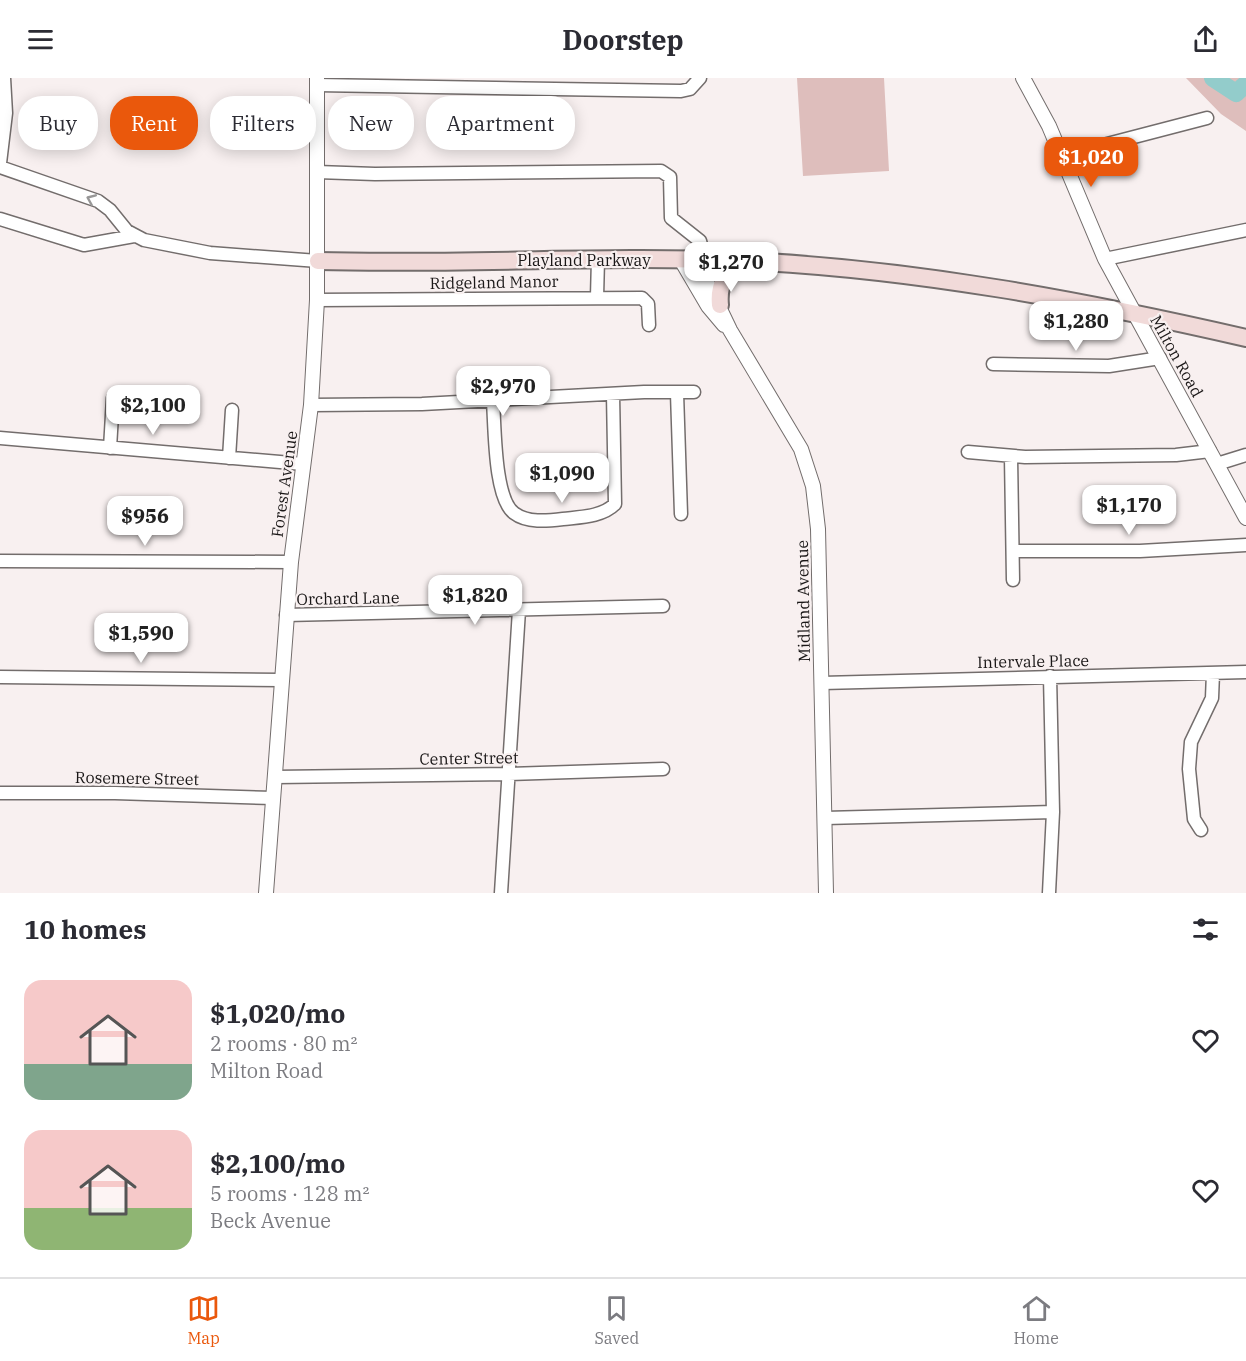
<!DOCTYPE html>
<meta charset="utf-8">
<style>
:root{--surface:#fff;--page:#f2f2f3;--text:#2b2b33;--muted:#7c7c81;--line:#e1e1e2;--accent:#ea580c}
body{margin:0;font-family:"IBM Plex Serif",serif;background:var(--page);color:var(--text);height:100vh;display:flex;flex-direction:column;font-size:22px;white-space:nowrap}
*{box-sizing:border-box;margin:0}
p{font-size:20px;color:var(--muted)}
.icon{flex:none;width:33px;height:33px;fill:none;stroke:currentColor;stroke-width:2;stroke-linecap:round;stroke-linejoin:round}
.map{position:relative;height:815px;overflow:hidden}
.side{display:flex;flex-direction:column;background:var(--surface);flex:1}
.side>*{flex:none}
.guide{position:absolute;left:18px;top:18px;width:600px;height:54px;display:flex;gap:12px}
.price{position:absolute;translate:-50% -51px;padding:0 14px;border-radius:12px;background:#fff;color:#222;font-size:20px;line-height:39px;filter:drop-shadow(0 2px 3px #0008)}
.price::after{content:'';position:absolute;left:50%;top:36px;width:18px;height:14px;margin-left:-9px;background:inherit;clip-path:polygon(0 0,100% 0,50% 100%)}
.price.active{background:var(--accent);color:#fff}
ul{padding:0;list-style:none}
li{display:flex;align-items:center;gap:18px;height:150px;padding:0 24px}
li span{display:grid;place-items:center;flex:none;width:168px;height:120px;border-radius:18px;color:#555}
li>.icon{margin-inline-start:auto}
span .icon{width:72px;height:72px;fill:#fffc;stroke-width:1}
li b{font-size:26px}
h2{display:flex;justify-content:space-between;align-items:center;height:72px;padding:0 24px;font-size:26px}
.pill{padding:0 21px;border-radius:24px;background:var(--surface);box-shadow:0 3px 15px #0003;font-size:21px;line-height:54px}
.pill.active{background:var(--accent);color:#fff}
header{display:flex;justify-content:space-between;align-items:center;height:78px;padding:0 24px;background:var(--surface);font-size:27px;font-weight:700}
.dock{display:flex;justify-content:space-around;align-items:center;height:84px;border-top:2px solid var(--line);background:var(--surface);font-size:16px;color:var(--muted)}
.dock a{display:grid;justify-items:center;gap:3px}
.dock .active{color:var(--accent)}
.map>svg:first-child{display:block}
.green{fill:#debebc}
.lines{fill:none;stroke-linecap:round;stroke-linejoin:round}
.river{stroke:#93cccb;stroke-width:18}
.minor-casing{stroke:#736d6c;stroke-width:15}
.tertiary-casing{stroke:#736d6c;stroke-width:16}
.secondary-casing{stroke:#736d6c;stroke-width:20}
.minor{stroke:#fff;stroke-width:12}
.tertiary{stroke:#fff;stroke-width:14}
.secondary{stroke:#f1dad9;stroke-width:16}
.oneway{stroke:#989797}
.labels{text-anchor:middle;stroke-width:4.5;stroke-linejoin:round;paint-order:stroke}
.street-label{font-size:16px;fill:#1a1717;stroke:#f8f0f0}
</style>
<header><svg class="icon" aria-label="menu" viewBox="0 0 24 24"><path d="M4 6h16M4 12h16M4 18h16"/></svg>Doorstep<svg class="icon" aria-label="share" viewBox="0 0 24 24"><path d="M12 15V3M7 8l5-5 5 5M5 13v7h14v-7"/></svg></header>
<div class="map">
<svg width="1246" height="815" viewBox="0 0 1246 815">
<rect width="100%" height="100%" fill="#f8f0f0"/>
<path class="green" d="M797 0H884L889 93 803 98Z
M1186 0H1246V53L1221 36Z"/>
<g class="lines">
<path class="river" d="M1213 0 1236 15 1246 6"/>
<g class="minor-casing">
<path id="minor" d="M317 7 681 13 690 11 700 0
M1061 78 1207 40
M0 85 6 35 4 0
M0 89 98 123 110 132 127 153 144 162 210 175 318 183
M317 94 375 96 661 93 670 99 671 140 700 163 705 182
M0 141 84 167 134 158
M1105 181 1246 152
M597 219 598 181
M317 222 642 220 648 226 649 247
M993 286 1109 288 1160 280
M677 315 681 436
M493 324C495 349 494 420 514 435 527 445 547 443 563 441 580 439 602 439 615 426L613 316
M311 327 422 326 644 314H694
M0 360 303 386
M110 370 113 320
M968 374 1025 379 1176 377 1210 373
M1011 379 1013 502
M229 380 232 332
M1217 386 1246 377
M1013 473H1140L1246 467
M0 483 291 484
M286 537 663 528
M0 599 281 602
M822 605 1246 594
M275 699 509 696 663 691
M0 715H115L273 720
M825 740 1053 734
M1201 752 1194 741 1189 691 1191 664 1212 620 1213 595
M501 815 519 532
M1049 815 1053 734 1050 598"/>
</g>
<g class="tertiary-casing">
<path id="tertiary" d="M1023 0 1049 48 1105 181 1246 440
M681 182 708 228 724 247
M705 182 706 202 730 252 801 371 813 408 818 451 826 815
M266 815 291 484 311 327 317 222V0"/>
</g>
<g class="secondary-casing">
<path id="secondary" d="M318 183C460 187 603 177 745 183 914 191 1081 222 1246 260
M720 227C718 207 726 191 745 183"/>
</g>
<use href="#minor" class="minor"/>
<use href="#tertiary" class="tertiary"/>
<use href="#secondary" class="secondary"/>
</g>
<defs><path id="oneway-chevron" d="M-2-3.5L2.5 0L-2 3.5" fill="none" stroke-width="1.6" stroke-linecap="round" stroke-linejoin="round" transform="scale(1.5)"/></defs>
<use class="oneway" href="#oneway-chevron" transform="translate(91 121) rotate(-157)"/>
<g class="labels">
<g class="street-label">
<text x="584" y="188">Playland Parkway</text>
<text transform="translate(494 204) rotate(-1)" y="6">Ridgeland Manor</text>
<text transform="translate(1177 278) rotate(61)" y="6">Milton Road</text>
<text transform="translate(284 406) rotate(-82)" y="6">Forest Avenue</text>
<text transform="translate(348 520) rotate(-1)" y="6">Orchard Lane</text>
<text transform="translate(803 523) rotate(-91)" y="6">Midland Avenue</text>
<text transform="translate(1033 583) rotate(-1)" y="6">Intervale Place</text>
<text transform="translate(469 680) rotate(-1)" y="6">Center Street</text>
<text transform="translate(137 700) rotate(1)" y="6">Rosemere Street</text>
</g>
</g>
</svg>
<b class="price active" style="left:1091px;top:110px">$1,020</b>
<b class="price" style="left:731px;top:215px">$1,270</b>
<b class="price" style="left:1076px;top:274px">$1,280</b>
<b class="price" style="left:503px;top:339px">$2,970</b>
<b class="price" style="left:153px;top:358px">$2,100</b>
<b class="price" style="left:562px;top:426px">$1,090</b>
<b class="price" style="left:1129px;top:458px">$1,170</b>
<b class="price" style="left:145px;top:469px">$956</b>
<b class="price" style="left:475px;top:548px">$1,820</b>
<b class="price" style="left:141px;top:586px">$1,590</b>
<div class="guide">
<a class="pill">Buy</a>
<a class="pill active">Rent</a>
<a class="pill">Filters</a>
<a class="pill">New</a>
<a class="pill">Apartment</a>
</div>
</div>
<section class="side">
<h2>10 homes<svg class="icon" aria-label="filters" viewBox="0 0 24 24"><path d="M4 7h16M4 17h16"/><circle cx="9" cy="7" r="2"/><circle cx="15" cy="17" r="2"/></svg></h2>
<ul>
<li><span style="background:linear-gradient(#f6c9c9 70%,#7fa58c 0)"><svg class="icon" aria-label="home" viewBox="0 0 24 24"><path d="M3 11l9-7 9 7M6 9v11h12V9"/></svg></span><div><b>$1,020/mo</b><p>2 rooms · 80 m²</p><p>Milton Road</p></div><svg class="icon" aria-label="heart" viewBox="0 0 24 24"><path d="M12 20l-8-8c-3-5 5-10 8-4 3-6 11-1 8 4z"/></svg></li>
<li><span style="background:linear-gradient(#f6c9c9 65%,#8fb573 0)"><svg class="icon" aria-label="home" viewBox="0 0 24 24"><path d="M3 11l9-7 9 7M6 9v11h12V9"/></svg></span><div><b>$2,100/mo</b><p>5 rooms · 128 m²</p><p>Beck Avenue</p></div><svg class="icon" aria-label="heart" viewBox="0 0 24 24"><path d="M12 20l-8-8c-3-5 5-10 8-4 3-6 11-1 8 4z"/></svg></li>
</ul>
</section>
<nav class="dock">
<a class="active"><svg class="icon" aria-label="map" viewBox="0 0 24 24"><path d="M3 6l6-2 6 2 6-2v14l-6 2-6-2-6 2zM9 4v14M15 6v14"/></svg>Map</a>
<a><svg class="icon" aria-label="saved" viewBox="0 0 24 24"><path d="M7 4h10v16l-5-4-5 4z"/></svg>Saved</a>
<a><svg class="icon" aria-label="home" viewBox="0 0 24 24"><path d="M3 11l9-7 9 7M6 9v11h12V9"/></svg>Home</a>
</nav>
